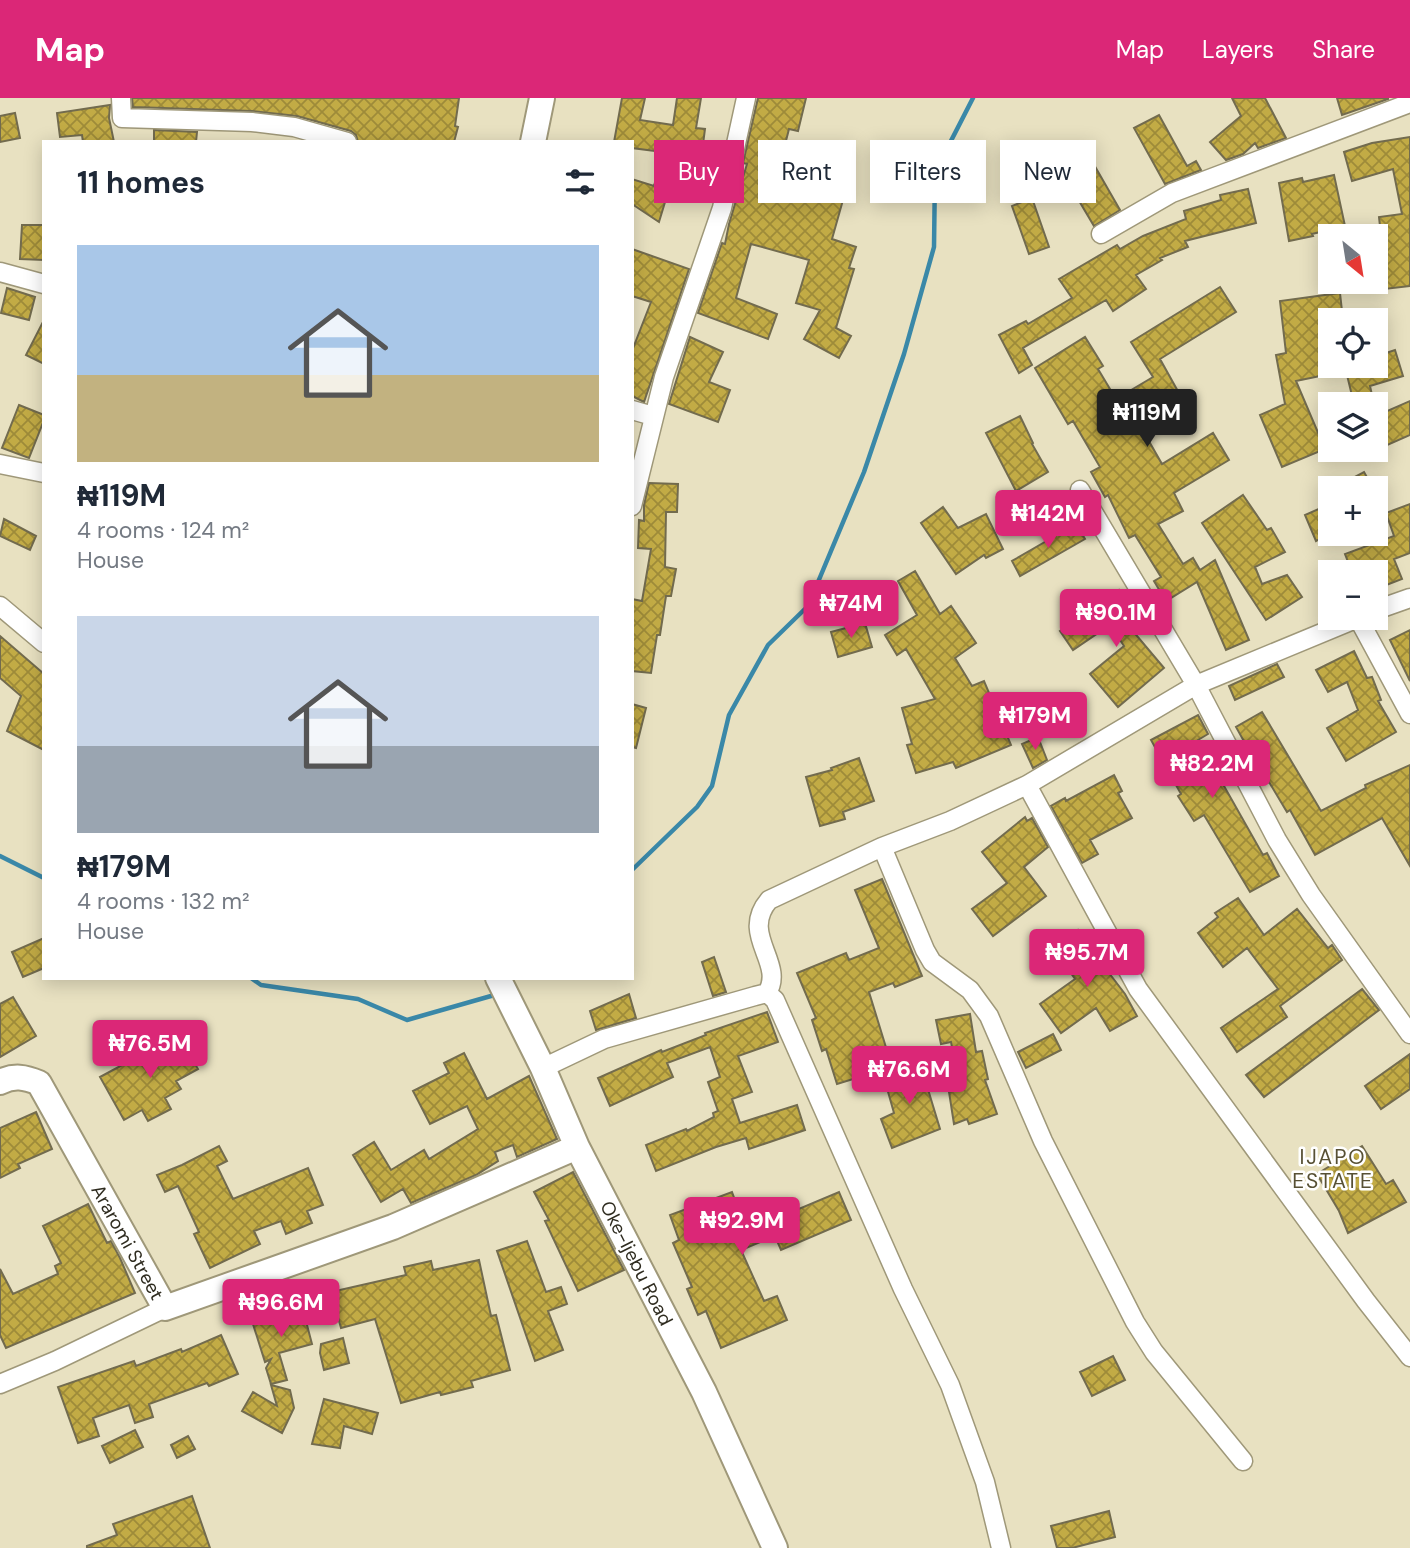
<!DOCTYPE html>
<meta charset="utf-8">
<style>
:root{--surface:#fff;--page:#f6f6f7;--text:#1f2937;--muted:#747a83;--accent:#db2777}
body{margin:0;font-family:"DM Sans",sans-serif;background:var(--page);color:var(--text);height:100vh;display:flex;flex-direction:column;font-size:26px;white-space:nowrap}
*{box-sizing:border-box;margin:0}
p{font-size:23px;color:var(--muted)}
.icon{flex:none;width:38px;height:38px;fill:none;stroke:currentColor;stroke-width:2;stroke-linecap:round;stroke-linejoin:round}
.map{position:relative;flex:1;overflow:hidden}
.panel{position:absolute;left:42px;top:42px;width:592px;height:840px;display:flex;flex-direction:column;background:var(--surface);border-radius:0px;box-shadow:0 4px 18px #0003}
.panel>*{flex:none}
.top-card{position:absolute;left:654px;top:42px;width:649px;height:63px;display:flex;gap:14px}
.needle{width:46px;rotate:150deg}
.fabs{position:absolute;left:1318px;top:126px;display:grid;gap:14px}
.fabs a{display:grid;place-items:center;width:70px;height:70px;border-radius:0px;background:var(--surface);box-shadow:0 4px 18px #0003;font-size:35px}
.price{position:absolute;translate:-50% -60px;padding:0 16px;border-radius:7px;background:var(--accent);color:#fff;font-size:23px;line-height:46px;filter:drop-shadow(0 2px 4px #0008)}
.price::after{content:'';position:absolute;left:50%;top:42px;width:21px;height:16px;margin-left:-10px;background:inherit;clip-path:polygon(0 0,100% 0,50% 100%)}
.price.current{background:#222;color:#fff}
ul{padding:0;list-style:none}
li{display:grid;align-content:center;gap:14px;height:371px;padding:0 35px}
li span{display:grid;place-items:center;height:217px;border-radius:0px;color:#555}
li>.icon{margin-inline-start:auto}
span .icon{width:126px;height:126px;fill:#fffc;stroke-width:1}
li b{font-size:30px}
h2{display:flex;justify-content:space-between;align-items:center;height:84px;padding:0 35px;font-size:30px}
.pill{padding:0 24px;border-radius:0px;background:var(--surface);box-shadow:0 4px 18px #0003;font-size:24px;line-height:63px}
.pill.current{background:var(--accent);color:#fff}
header{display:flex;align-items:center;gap:42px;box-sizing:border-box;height:98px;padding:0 35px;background:var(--accent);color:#fff}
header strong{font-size:33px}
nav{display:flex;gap:38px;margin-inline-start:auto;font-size:24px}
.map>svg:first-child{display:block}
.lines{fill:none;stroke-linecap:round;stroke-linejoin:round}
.stream{stroke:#3a88a8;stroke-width:4.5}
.building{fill:url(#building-cross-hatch);stroke:#726b4e;stroke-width:2}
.street-casing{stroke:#9f9879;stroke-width:21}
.secondary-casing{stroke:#9f9879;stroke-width:28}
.street{stroke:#fff;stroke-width:18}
.secondary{stroke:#fff;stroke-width:24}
.labels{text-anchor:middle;stroke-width:5;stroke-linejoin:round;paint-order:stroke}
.street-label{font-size:19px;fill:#2f2c20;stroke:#fff}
.neighbourhood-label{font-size:21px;letter-spacing:2px;fill:#575034;stroke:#fff}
</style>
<header>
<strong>Map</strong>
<nav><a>Map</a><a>Layers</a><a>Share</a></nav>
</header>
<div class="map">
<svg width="1410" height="1450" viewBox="0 0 1410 1450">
<defs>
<pattern id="building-cross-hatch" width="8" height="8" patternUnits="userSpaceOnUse" patternTransform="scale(1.75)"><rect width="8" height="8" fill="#c2ab45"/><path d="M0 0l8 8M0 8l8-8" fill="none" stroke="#9e8b39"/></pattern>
</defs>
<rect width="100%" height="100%" fill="#e8e1c1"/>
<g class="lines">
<path class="stream" d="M0 758 44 780
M632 772 697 709 712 688 729 617 768 547 808 508 864 374 904 256 934 149 935 74 973 0
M251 880 261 887 358 901 407 922 498 896"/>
</g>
<path class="building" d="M132 0H459L455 28 458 29 454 44H358L356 37 351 33 297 18 252 13 133 9Z
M622 0H645L640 22 673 27 677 0H701L696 30 705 31 700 69 693 97 669 91 659 124 632 106V81L654 88 663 54 632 50V44H614Z
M758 0H806L798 33 789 31 776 82 843 102 832 141 856 149 849 170 854 171 836 230 851 238 839 260 804 241 820 212 796 205 809 162 751 146 736 200 777 216 768 241 698 215 722 145 725 146 729 126 747 66 743 65Z
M1232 0H1265L1286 40 1258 50 1255 45 1243 56 1226 62 1210 44 1241 18Z
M1337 0H1388V1L1342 17Z
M110 7 109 20 114 44H83L82 37 60 39 57 15Z
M15 15 20 40 0 44V18Z
M1159 17 1187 68 1196 63 1201 72 1165 86 1134 30Z
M154 32 197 34 196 44H154Z
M1410 39V188L1376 192V156L1383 155 1379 119 1402 116 1393 71 1352 83 1344 54 1372 45Z
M1089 58 1120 112 1094 128 1062 74Z
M1334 77 1345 128 1312 136 1313 138 1289 143 1279 85 1302 80 1303 84Z
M1248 91 1256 125 1185 143 1188 149 1160 160 1162 162 1136 177 1146 191 1113 213 1106 202 1023 250 1032 267 1019 275 999 237 1026 223 1028 226 1072 200 1059 181 1117 147 1120 151 1143 138 1186 121 1184 113 1221 102 1220 97Z
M1032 100 1049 149 1029 156 1012 108Z
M22 127H44V162L20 161Z
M632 151 689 171 644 304 632 298V253L651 204 632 198Z
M1220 189 1236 214 1160 261 1185 306 1142 331 1162 366 1213 335 1229 362 1174 395 1183 413 1158 426 1183 466 1193 460 1200 472 1215 462 1249 542 1226 552 1197 484 1166 503 1154 483 1161 479 1135 437 1129 440 1108 397 1105 399 1091 374 1100 369 1073 323 1068 326 1035 270 1085 239 1103 268 1098 271 1116 301 1153 279 1131 244Z
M7 190 35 199 29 222 1 215Z
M1340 195 1343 222H1330V276L1296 283 1325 351 1282 369 1260 317 1285 306 1276 257 1286 255 1280 203Z
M44 222V266L26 257Z
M690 239 723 254 709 284 730 292 718 324 669 306Z
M1395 252 1403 278 1370 288 1374 306H1354L1347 277 1380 269 1377 258Z
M1410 303V337L1376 352V318Z
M19 307 44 317V322L29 360 2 350Z
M1020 318 1033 345 1032 346 1048 374 1016 393 986 335Z
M1364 374 1373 390H1334Z
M649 385 678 386 677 414H666L665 469 676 471 671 498H666L660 537H657L651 575 632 573V501L642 503 651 451 638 450 639 422 644 423V407Z
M1243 397 1267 432 1271 430 1285 454 1255 469 1262 486 1287 477 1302 499 1266 522 1202 425Z
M1330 406V435L1316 443 1305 417Z
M1410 406V455L1394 461 1402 481 1376 491V474H1352L1345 456 1394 438 1386 415Z
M943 409 958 430 986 416 1003 451 986 460 984 457 956 476 921 425Z
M4 421 36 438 30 452 0 438Z
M1076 426 1085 441 1020 478 1012 463Z
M915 473 940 516 951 508 976 545 955 560 972 588 984 583 1011 647 956 670 953 664 916 675 907 647 912 646 902 610 935 601 906 551 897 557 885 537 917 517 898 483Z
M1119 492 1136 519 1126 525 1164 570 1118 609 1090 576 1124 548 1110 527 1073 552 1060 533Z
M865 525 872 549 838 559 831 534Z
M1410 532V583L1390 542Z
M0 538 44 576V652L7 633 21 598 0 580Z
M1354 553 1367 580 1372 579 1381 602 1378 603 1396 634 1346 663 1327 630 1358 612 1347 584 1328 594 1316 572Z
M1277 566 1284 579 1235 602 1229 588Z
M632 606 646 610 636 650 632 649Z
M1262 614 1321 713 1366 690 1365 687 1410 667V768L1382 720 1315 757 1290 712 1287 714 1269 684 1267 685 1236 629Z
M1198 617 1208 636 1198 642 1263 757 1267 755 1279 778 1250 794 1204 717 1194 723 1178 698 1181 696 1151 642Z
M1038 639 1047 662 1033 670 1022 646Z
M859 660 874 703 843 714 845 721 820 728 806 679 832 672 831 670Z
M1114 677 1122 693 1118 695 1132 720 1090 742 1098 756 1082 765 1051 708 1065 700 1066 703Z
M1025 719 1027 723 1032 720 1048 749 1024 769 1046 798 993 838 972 811 1007 785 982 754Z
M882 781 922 878 895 889 893 885 869 894 892 969 837 986 826 951 822 953 812 922 816 920 797 875 846 855 849 862 879 850 855 792Z
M1238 800 1264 837 1297 811 1328 850 1332 847 1342 862 1280 908 1287 919 1237 954 1221 930 1278 891 1247 850 1223 869 1198 835 1218 819 1215 815Z
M1078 832 1100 863 1106 859 1113 868 1114 871 1109 875 1125 896 1137 918 1110 933 1096 910 1061 935 1040 906 1075 881 1053 849Z
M44 840V870L23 879 12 854Z
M714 859 726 894 713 898 702 864Z
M1362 891 1379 912 1264 999 1246 977Z
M629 896 636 920 596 932 590 913Z
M13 899 36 938 0 959V906Z
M767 914 778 944 738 958 752 994 732 1001 740 1025 797 1007 805 1032 749 1051 746 1040 716 1049 656 1073 646 1047 686 1031 687 1033 714 1019 713 1015 718 1013 708 984 720 979 710 949 667 965 673 979 610 1008 598 980 661 952 662 954 706 937 705 935Z
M970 916 976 954 982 953 988 981 985 982 997 1016 969 1026 967 1021 954 1026 949 994 960 990 951 944 941 946 936 922Z
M1053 936 1061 952 1026 970 1018 954Z
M178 937 198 971 176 983 181 991 165 1000 171 1011 148 1023 142 1012 124 1022 100 979Z
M464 955 487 1001 529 978 557 1041 517 1059 513 1047 495 1054 498 1063 476 1077 411 1105 403 1091 381 1104 353 1057 374 1044 391 1072 424 1052 429 1061 478 1031 467 1008 430 1026 413 993 449 975 444 965Z
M1410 956V991L1381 1011 1365 988Z
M920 965 940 1031 892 1050 881 1021 894 1015 883 976Z
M36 1014 52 1051 18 1066 20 1070 0 1080V1030Z
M219 1048 227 1063 217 1068 233 1101 308 1070 323 1107 307 1113 312 1125 286 1136 281 1123 254 1133 260 1146 210 1170 194 1136 199 1134 178 1088 165 1094 157 1077 182 1067Z
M1362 1048 1386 1086 1393 1082 1406 1104 1348 1135 1339 1113 1317 1076Z
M573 1074 624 1172 578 1193 545 1123 549 1122 534 1094Z
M732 1094 740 1116H744L780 1101 787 1116 839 1094 851 1122 781 1152 775 1138 741 1152 764 1203 777 1198 787 1222 721 1250 706 1213 698 1217 687 1191 692 1189 673 1145 679 1142 670 1117Z
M88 1106 107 1145 111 1143 120 1160 135 1195 6 1250 0 1237V1171L13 1196 58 1176 55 1168 61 1165 43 1128Z
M527 1143 546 1194 561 1189 567 1206 548 1213 563 1252 535 1263 497 1153Z
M479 1162 491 1218 496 1217 510 1272 471 1283 473 1289 441 1297 440 1294 401 1305 375 1221 341 1230 331 1194 406 1177 404 1169 431 1163 433 1172Z
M302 1208 312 1246 279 1255 287 1282 271 1286 266 1270 271 1261 265 1264 252 1223Z
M221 1237 238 1276 209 1288 207 1285 149 1306 153 1319 135 1325 129 1307 93 1320 99 1338 78 1345 58 1289 134 1263 136 1268 181 1251 182 1254Z
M343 1240 349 1265 324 1272 320 1255 321 1246Z
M1113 1258 1125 1282 1092 1298 1080 1274Z
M271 1287 290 1292 294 1310 282 1335 242 1313 253 1294 277 1308Z
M324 1301 378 1315 372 1336 344 1328 340 1350 312 1346Z
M135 1332 143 1349 110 1365 102 1348Z
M188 1338 195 1351 177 1360 171 1347Z
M192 1398 210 1450H87V1448L117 1437 113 1426Z
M1109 1413 1115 1439 1072 1450H1057L1051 1428Z"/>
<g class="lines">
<g class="street-casing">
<path id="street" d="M121 0 122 20 252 24 294 29 347 44
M1101 136 1172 95 1410 5
M0 174 44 186
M632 312 653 318
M0 366 44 375
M1080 392 1196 587 1277 742 1311 797 1410 936
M632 408 664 279 722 110 746 0
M0 508 44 545
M1376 512 1410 500
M1027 687 1138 891 1366 1203 1410 1259
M882 749 925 852 932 864 970 892 989 918 1043 1043 1135 1224 1154 1254 1243 1363
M767 895C786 865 739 837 769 802L882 749 950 723 1027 687 1196 587 1358 520 1410 616
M543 970 604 941 755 898 767 895 775 902 903 1191 950 1287 985 1384 1001 1450
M0 1286 55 1263 165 1210"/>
</g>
<g class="secondary-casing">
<path id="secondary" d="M533 44 542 0
M498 880 543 970 577 1049 704 1294 775 1450
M0 984C14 977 25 979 39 985L165 1210 393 1129 577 1049"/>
</g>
<use href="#street" class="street"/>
<use href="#secondary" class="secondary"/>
</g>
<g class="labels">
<g class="street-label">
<text transform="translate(128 1144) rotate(61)" y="7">Araromi Street</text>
<text transform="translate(637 1165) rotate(63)" y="7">Oke-Ijebu Road</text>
</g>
<g class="neighbourhood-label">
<text x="1333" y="1066">IJAPO<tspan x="1333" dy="24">ESTATE</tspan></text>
</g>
</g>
</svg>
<div class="fabs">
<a><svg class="needle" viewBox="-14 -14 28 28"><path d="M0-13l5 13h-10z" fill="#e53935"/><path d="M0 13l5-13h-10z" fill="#747a83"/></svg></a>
<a><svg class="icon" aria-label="locate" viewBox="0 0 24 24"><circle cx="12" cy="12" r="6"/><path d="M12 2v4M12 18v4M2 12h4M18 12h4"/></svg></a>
<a><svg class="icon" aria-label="layers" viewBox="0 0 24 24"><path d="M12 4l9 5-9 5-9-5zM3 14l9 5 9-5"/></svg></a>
<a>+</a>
<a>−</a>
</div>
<b class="price current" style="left:1147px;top:351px">₦119M</b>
<b class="price" style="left:1048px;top:452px">₦142M</b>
<b class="price" style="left:851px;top:542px">₦74M</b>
<b class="price" style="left:1116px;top:551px">₦90.1M</b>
<b class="price" style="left:1035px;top:654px">₦179M</b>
<b class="price" style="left:1212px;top:702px">₦82.2M</b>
<b class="price" style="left:1087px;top:891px">₦95.7M</b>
<b class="price" style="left:150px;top:982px">₦76.5M</b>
<b class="price" style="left:909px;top:1008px">₦76.6M</b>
<b class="price" style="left:742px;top:1159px">₦92.9M</b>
<b class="price" style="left:281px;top:1241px">₦96.6M</b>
<div class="top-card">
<a class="pill current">Buy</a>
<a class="pill">Rent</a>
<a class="pill">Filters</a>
<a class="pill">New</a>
</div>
<section class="panel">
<h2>11 homes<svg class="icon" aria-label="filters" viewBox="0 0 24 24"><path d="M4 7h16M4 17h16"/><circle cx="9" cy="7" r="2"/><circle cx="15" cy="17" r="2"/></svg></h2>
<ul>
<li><span style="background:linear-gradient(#a9c7e8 60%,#c2b280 0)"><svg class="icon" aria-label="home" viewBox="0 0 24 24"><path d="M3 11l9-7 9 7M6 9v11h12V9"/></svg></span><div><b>₦119M</b><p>4 rooms · 124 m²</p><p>House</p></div></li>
<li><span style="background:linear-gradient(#c9d6e8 60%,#9aa5b1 0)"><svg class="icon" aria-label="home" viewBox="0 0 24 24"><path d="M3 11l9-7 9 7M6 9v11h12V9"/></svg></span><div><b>₦179M</b><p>4 rooms · 132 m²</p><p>House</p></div></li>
</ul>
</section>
</div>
